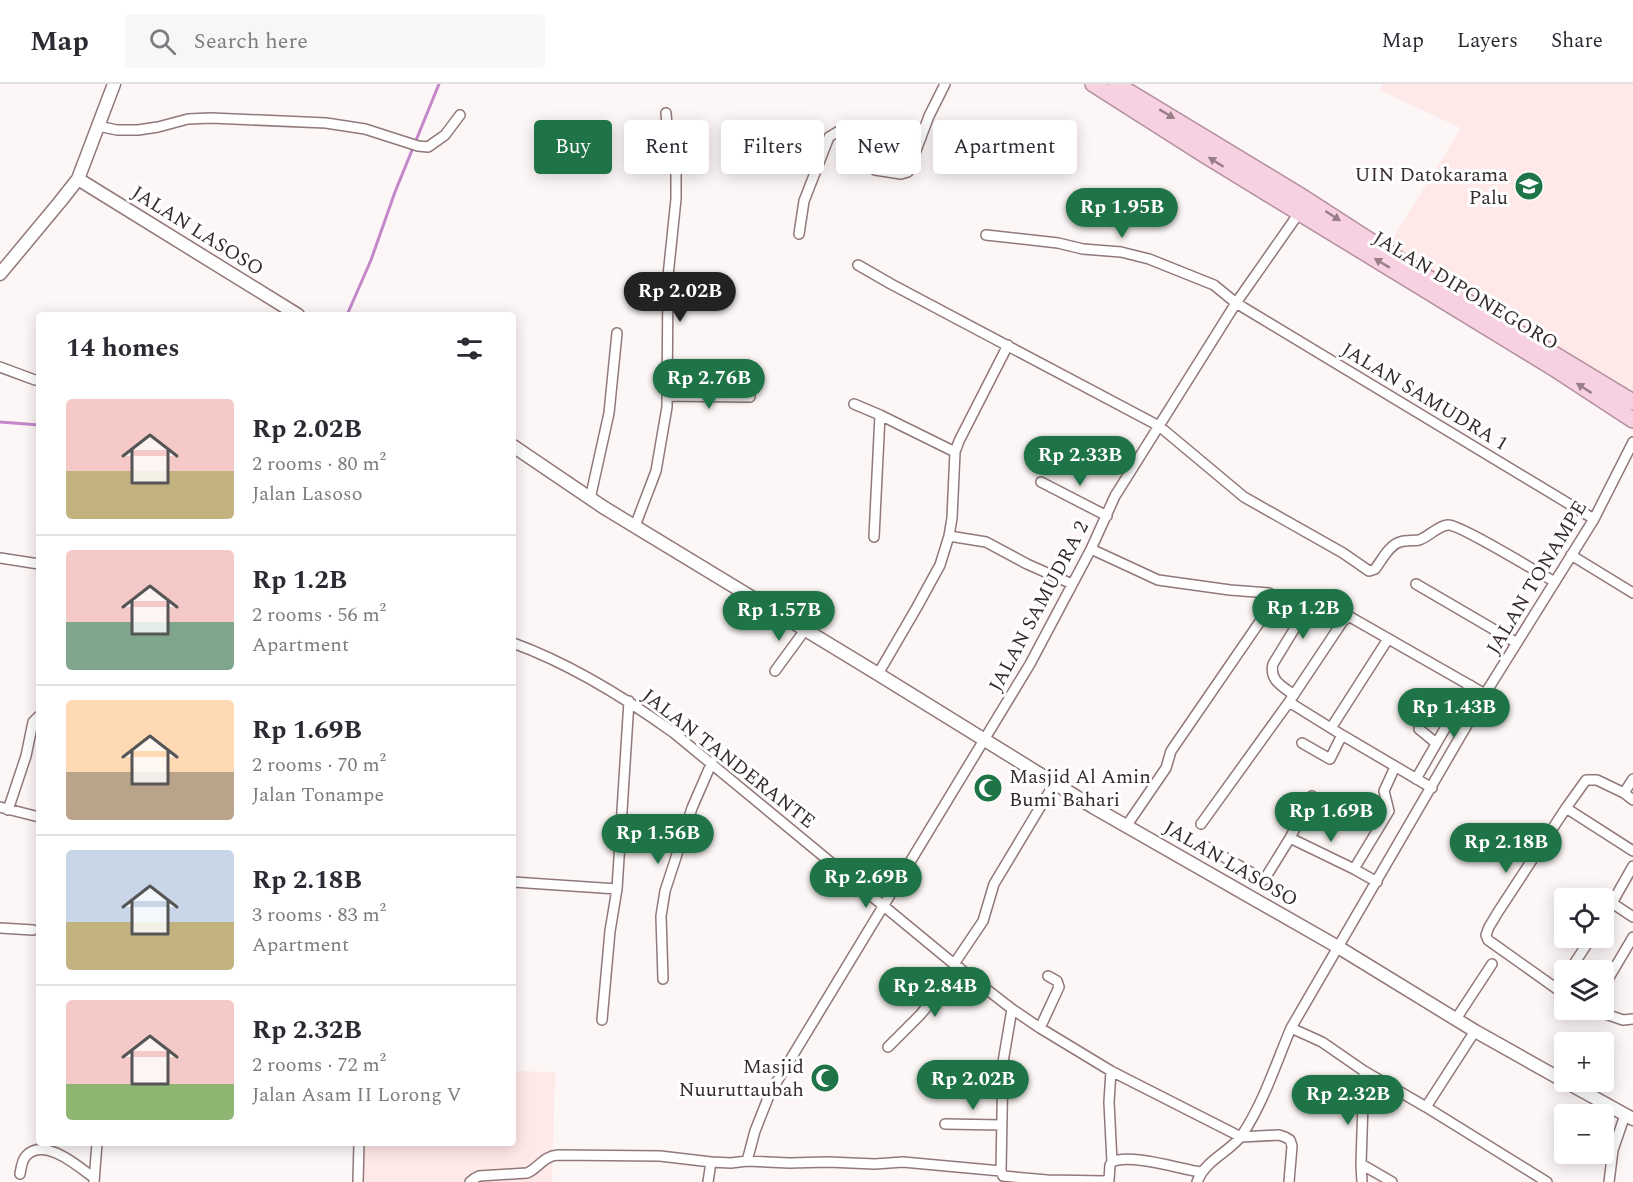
<!DOCTYPE html>
<meta charset="utf-8">
<style>
:root{--surface:#fff;--page:#f7f7f7;--text:#2b2b33;--muted:#7c7c81;--line:#e1e1e2;--accent:#1e7446}
body{margin:0;font-family:Spectral,serif;background:var(--page);color:var(--text);height:100vh;display:flex;flex-direction:column;font-size:22px;white-space:nowrap}
*{box-sizing:border-box;margin:0}
p{font-size:20px;color:var(--muted)}
.icon{flex:none;width:33px;height:33px;fill:none;stroke:currentColor;stroke-width:2;stroke-linecap:round;stroke-linejoin:round}
.map{position:relative;flex:1;overflow:hidden}
.panel{position:absolute;left:36px;top:228px;width:480px;height:834px;display:flex;flex-direction:column;background:var(--surface);border-radius:6px;box-shadow:0 3px 15px #0003}
.panel>*{flex:none}
.guide{position:absolute;left:534px;top:36px;width:570px;height:54px;display:flex;gap:12px}
.buttons{position:absolute;left:1554px;top:804px;display:grid;gap:12px}
.buttons a{display:grid;place-items:center;width:60px;height:60px;border-radius:6px;background:var(--surface);box-shadow:0 3px 15px #0003;font-size:30px}
.price{position:absolute;translate:-50% -51px;padding:0 14px;border-radius:21px;background:var(--accent);color:#fff;font-size:20px;line-height:39px;filter:drop-shadow(0 2px 3px #0008)}
.price::after{content:'';position:absolute;left:50%;top:36px;width:18px;height:14px;margin-left:-9px;background:inherit;clip-path:polygon(0 0,100% 0,50% 100%)}
.price.selected{background:#222;color:#fff}
ul{padding:0;list-style:none}
li{display:flex;align-items:center;gap:18px;height:150px;padding:0 30px}
li+li{border-top:2px solid var(--line)}
li span{display:grid;place-items:center;flex:none;width:168px;height:120px;border-radius:6px;color:#555}
li>.icon{margin-inline-start:auto}
span .icon{width:72px;height:72px;fill:#fffc;stroke-width:1}
li b{font-size:26px}
h2{display:flex;justify-content:space-between;align-items:center;height:72px;padding:0 30px;font-size:26px}
.tag{padding:0 21px;border-radius:6px;background:var(--surface);box-shadow:0 3px 15px #0003;font-size:21px;line-height:54px}
.tag.selected{background:var(--accent);color:#fff}
header{display:flex;align-items:center;gap:36px;box-sizing:border-box;height:84px;padding:0 30px;background:var(--surface);border-bottom:2px solid var(--line)}
header strong{font-size:28px}
nav{display:flex;gap:33px;margin-inline-start:auto;font-size:21px}
.search{width:420px;height:54px;background:var(--page);display:flex;align-items:center;gap:15px;box-sizing:border-box;padding:0 21px;border-radius:6px;color:var(--muted);font-size:22px}
.map>svg:first-child{display:block}
.built{fill:#ffe8e8}
.lines{fill:none;stroke-linecap:round;stroke-linejoin:round}
.stream{stroke:#c387ca;stroke-width:3}
.minor-casing{stroke:#927878;stroke-width:12}
.tertiary-casing{stroke:#927878;stroke-width:15}
.trunk-casing{stroke:#b28f9d;stroke-width:18}
.minor{stroke:#fff;stroke-width:9}
.tertiary{stroke:#fff;stroke-width:12}
.trunk{stroke:#f7d0e2;stroke-width:15}
.oneway{fill:#977e87}
.labels{text-anchor:middle;stroke-width:6;stroke-linejoin:round;paint-order:stroke}
.poi-label{font-size:20px;fill:#372c2c;stroke:#fff;text-anchor:end}
.street-label{font-size:20px;fill:#372c2c;stroke:#fff}
</style>
<header>
<strong>Map</strong>
<div class="search"><svg class="icon" aria-label="search" viewBox="0 0 24 24"><circle cx="10" cy="10" r="6"/><path d="M15 15l6 6"/></svg>Search here</div>
<nav><a>Map</a><a>Layers</a><a>Share</a></nav>
</header>
<div class="map">
<svg width="1633" height="1098" viewBox="0 0 1633 1098">
<rect width="100%" height="100%" fill="#fcf6f6"/>
<path class="built" d="M1383 0H1633V310L1389 161 1461 44 1379 6Z
M513 987 555 988 552 1098H352L354 1059H513Z"/>
<g class="lines">
<path class="stream" d="M347 231 371 176 395 108 439 0
M0 338 39 341"/>
<g class="minor-casing">
<path id="minor" d="M98 42 117 46H138L158 43 188 35 211 34 326 39 365 45 418 62 428 63 445 51 460 31
M875 86 901 90 908 88 929 32 945 0
M799 150 804 117 829 53 842 45 868 42 921 54
M986 151 1058 159 1083 165 1121 168 1149 175 1214 201 1236 219 1594 435
M858 181 891 200 1159 342 1244 413 1343 469 1369 487 1375 485C1382 476 1389 461 1400 458 1406 456 1413 457 1419 456 1429 453 1437 442 1448 441 1459 440 1539 489 1555 498
M0 283 35 296
M667 312 750 313
M854 320 880 331
M1041 398 1107 432
M590 415 609 329 617 249
M635 442 656 387 667 323 668 192 676 115V74L668 54 666 29
M949 452 986 458 1027 480 1072 500
M874 453 880 331 955 368
M1091 465 1158 496 1230 506 1269 509 1271 510 1274 514 1272 520 1171 667 1166 684 1127 741
M1571 471 1633 509
M0 474 39 480
M1416 500 1517 559
M513 559C571 580 624 613 674 649L954 880 1012 925 1040 944 1111 987 1241 1053 1279 1051 1285 1053 1290 1056 1292 1062 1289 1098
M775 587 805 546
M878 590 917 523 940 481 949 452 952 434 955 368 959 357 1008 261
M1294 611C1282 602 1269 596 1273 580L1312 516 1317 514 1485 610
M1289 618 1342 651 1432 704
M1428 624 1421 634 1419 645 1436 659
M1331 644 1388 555
M1302 659 1330 675 1342 651
M1416 695 1470 601
M1633 695 1624 709 1633 716
M1312 712 1290 754 1354 785 1377 798
M0 723 39 733
M1566 724 1633 767
M8 726 26 672 33 638 39 632
M1201 740 1289 618 1343 537 1349 533
M1205 762 1264 796 1290 754
M1354 785 1389 727 1384 707 1395 683
M513 798 617 805
M1612 819 1633 833
M1604 833 1633 782
M0 844 33 846
M954 880 983 837 994 800 1054 700
M1570 886 1591 854
M663 895 661 832 665 807 692 724 712 678
M1604 902 1633 853
M1558 906 1564 895
M1564 910 1488 856 1486 851 1489 843 1498 828 1566 724 1586 696H1597L1624 709
M1012 925 1003 978 1001 1087 1003 1092 1047 1096 1104 1097 1109 1096 1110 1081 1112 1078C1129 1069 1180 1085 1201 1088
M1594 926 1623 936 1633 935
M1456 935 1492 880
M602 936 610 847 617 805 629 617
M1040 944 1059 903 1057 897 1048 892
M1291 944 1485 610 1594 435 1633 358
M888 963 920 931 960 884
M1111 987 1109 1018 1112 1078
M1426 1023 1475 947
M945 1040 1002 1041
M747 1077 755 1047 770 1009 1030 580 1091 465 1115 412 1236 219 1299 129
M1361 1080 1392 1098
M20 1090C21 1084 22 1076 26 1072 44 1052 79 1083 94 1094
M94 1098 97 1059
M358 1098 359 1059
M470 1098 475 1094 479 1092 527 1089C539 1084 543 1072 558 1071L660 1072 711 1078 731 1079 747 1077 789 1079 828 1078 875 1080 903 1078 1001 1087
M708 1098 711 1078
M1197 1098C1205 1076 1230 1068 1242 1051 1264 1018 1276 979 1291 944L1322 958 1364 987 1426 1023 1547 1098
M1362 1098 1361 1080 1364 987
M1609 1098 1613 1066 1625 1031"/>
</g>
<g class="tertiary-casing">
<path id="tertiary" d="M78 95 298 231
M0 190 59 119 78 95 114 0
M513 362 603 423 878 590 1093 723 1338 863 1475 947 1564 997
M1566 998 1633 1035"/>
</g>
<g class="trunk-casing">
<path id="trunk" d="M1093 0 1203 70 1552 283 1633 336
M1116 0 1304 114 1420 189 1633 318"/>
</g>
<use href="#minor" class="minor"/>
<use href="#tertiary" class="tertiary"/>
<use href="#trunk" class="trunk"/>
</g>
<defs><path id="oneway-solid" d="M-6-.8H1V-3.2L6.5 0L1 3.2V.8H-6Z" transform="scale(1.5)"/></defs>
<g class="oneway">
<use href="#oneway-solid" transform="translate(1167 30) rotate(31)"/>
<use href="#oneway-solid" transform="translate(1216 78) rotate(-148)"/>
<use href="#oneway-solid" transform="translate(1333 132) rotate(33)"/>
<use href="#oneway-solid" transform="translate(1382 179) rotate(-149)"/>
<use href="#oneway-solid" transform="translate(1584 304) rotate(-147)"/>
</g>
<defs>
<g id="university-disc" transform="scale(1.5)"><circle r="9.5" fill="#1e7446" stroke="#fff"/><path d="M0-5L7-2L0 1L-7-2ZM-4 1L0 2.5L4 1V4Q0 6-4 4Z" fill="#fff"/></g>
<g id="mosque-disc" transform="scale(1.5)"><circle r="9.5" fill="#1e7446" stroke="#fff"/><path d="M3.5-4.9A6 6 0 1 0 3.5 4.9A5 5 0 1 1 3.5-4.9Z" fill="#fff"/></g>
</defs>
<g fill-rule="evenodd">
<use href="#university-disc" x="1529" y="102"/>
<use href="#mosque-disc" x="988" y="704"/>
<use href="#mosque-disc" x="825" y="994"/>
</g>
<g class="labels">
<g class="poi-label">
<text x="1508" y="97">UIN Datokarama<tspan x="1508" dy="23">Palu</tspan></text>
<text x="1009" y="699" text-anchor="start">Masjid Al Amin<tspan x="1009" dy="23">Bumi Bahari</tspan></text>
<text x="804" y="989">Masjid<tspan x="804" dy="23">Nuuruttaubah</tspan></text>
</g>
<g class="street-label">
<text transform="translate(198 146) rotate(32)" y="7">JALAN LASOSO</text>
<text transform="translate(1466 206) rotate(31)" y="7">JALAN DIPONEGORO</text>
<text transform="translate(1425 312) rotate(31)" y="7">JALAN SAMUDRA 1</text>
<text transform="translate(1536 493) rotate(-59)" y="7">JALAN TONAMPE</text>
<text transform="translate(1038 522) rotate(-62)" y="7">JALAN SAMUDRA 2</text>
<text transform="translate(729 674) rotate(38)" y="7">JALAN TANDERANTE</text>
<text transform="translate(1231 779) rotate(30)" y="7">JALAN LASOSO</text>
</g>
</g>
</svg>
<div class="buttons">
<a><svg class="icon" aria-label="locate" viewBox="0 0 24 24"><circle cx="12" cy="12" r="6"/><path d="M12 2v4M12 18v4M2 12h4M18 12h4"/></svg></a>
<a><svg class="icon" aria-label="layers" viewBox="0 0 24 24"><path d="M12 4l9 5-9 5-9-5zM3 14l9 5 9-5"/></svg></a>
<a>+</a>
<a>−</a>
</div>
<b class="price" style="left:1122px;top:155px">Rp 1.95B</b>
<b class="price selected" style="left:680px;top:239px">Rp 2.02B</b>
<b class="price" style="left:709px;top:326px">Rp 2.76B</b>
<b class="price" style="left:1080px;top:403px">Rp 2.33B</b>
<b class="price" style="left:1303px;top:556px">Rp 1.2B</b>
<b class="price" style="left:779px;top:558px">Rp 1.57B</b>
<b class="price" style="left:1454px;top:655px">Rp 1.43B</b>
<b class="price" style="left:1331px;top:759px">Rp 1.69B</b>
<b class="price" style="left:658px;top:781px">Rp 1.56B</b>
<b class="price" style="left:1506px;top:790px">Rp 2.18B</b>
<b class="price" style="left:866px;top:825px">Rp 2.69B</b>
<b class="price" style="left:935px;top:934px">Rp 2.84B</b>
<b class="price" style="left:973px;top:1027px">Rp 2.02B</b>
<b class="price" style="left:1348px;top:1042px">Rp 2.32B</b>
<div class="guide">
<a class="tag selected">Buy</a>
<a class="tag">Rent</a>
<a class="tag">Filters</a>
<a class="tag">New</a>
<a class="tag">Apartment</a>
</div>
<section class="panel">
<h2>14 homes<svg class="icon" aria-label="filters" viewBox="0 0 24 24"><path d="M4 7h16M4 17h16"/><circle cx="9" cy="7" r="2"/><circle cx="15" cy="17" r="2"/></svg></h2>
<ul>
<li><span style="background:linear-gradient(#f6c9c9 60%,#c2b280 0)"><svg class="icon" aria-label="home" viewBox="0 0 24 24"><path d="M3 11l9-7 9 7M6 9v11h12V9"/></svg></span><div><b>Rp 2.02B</b><p>2 rooms · 80 m²</p><p>Jalan Lasoso</p></div></li>
<li><span style="background:linear-gradient(#f6c9c9 60%,#7fa58c 0)"><svg class="icon" aria-label="home" viewBox="0 0 24 24"><path d="M3 11l9-7 9 7M6 9v11h12V9"/></svg></span><div><b>Rp 1.2B</b><p>2 rooms · 56 m²</p><p>Apartment</p></div></li>
<li><span style="background:linear-gradient(#ffd9b3 60%,#b9a48a 0)"><svg class="icon" aria-label="home" viewBox="0 0 24 24"><path d="M3 11l9-7 9 7M6 9v11h12V9"/></svg></span><div><b>Rp 1.69B</b><p>2 rooms · 70 m²</p><p>Jalan Tonampe</p></div></li>
<li><span style="background:linear-gradient(#c9d6e8 60%,#c2b280 0)"><svg class="icon" aria-label="home" viewBox="0 0 24 24"><path d="M3 11l9-7 9 7M6 9v11h12V9"/></svg></span><div><b>Rp 2.18B</b><p>3 rooms · 83 m²</p><p>Apartment</p></div></li>
<li><span style="background:linear-gradient(#f6c9c9 70%,#8fb573 0)"><svg class="icon" aria-label="home" viewBox="0 0 24 24"><path d="M3 11l9-7 9 7M6 9v11h12V9"/></svg></span><div><b>Rp 2.32B</b><p>2 rooms · 72 m²</p><p>Jalan Asam II Lorong V</p></div></li>
</ul>
</section>
</div>
